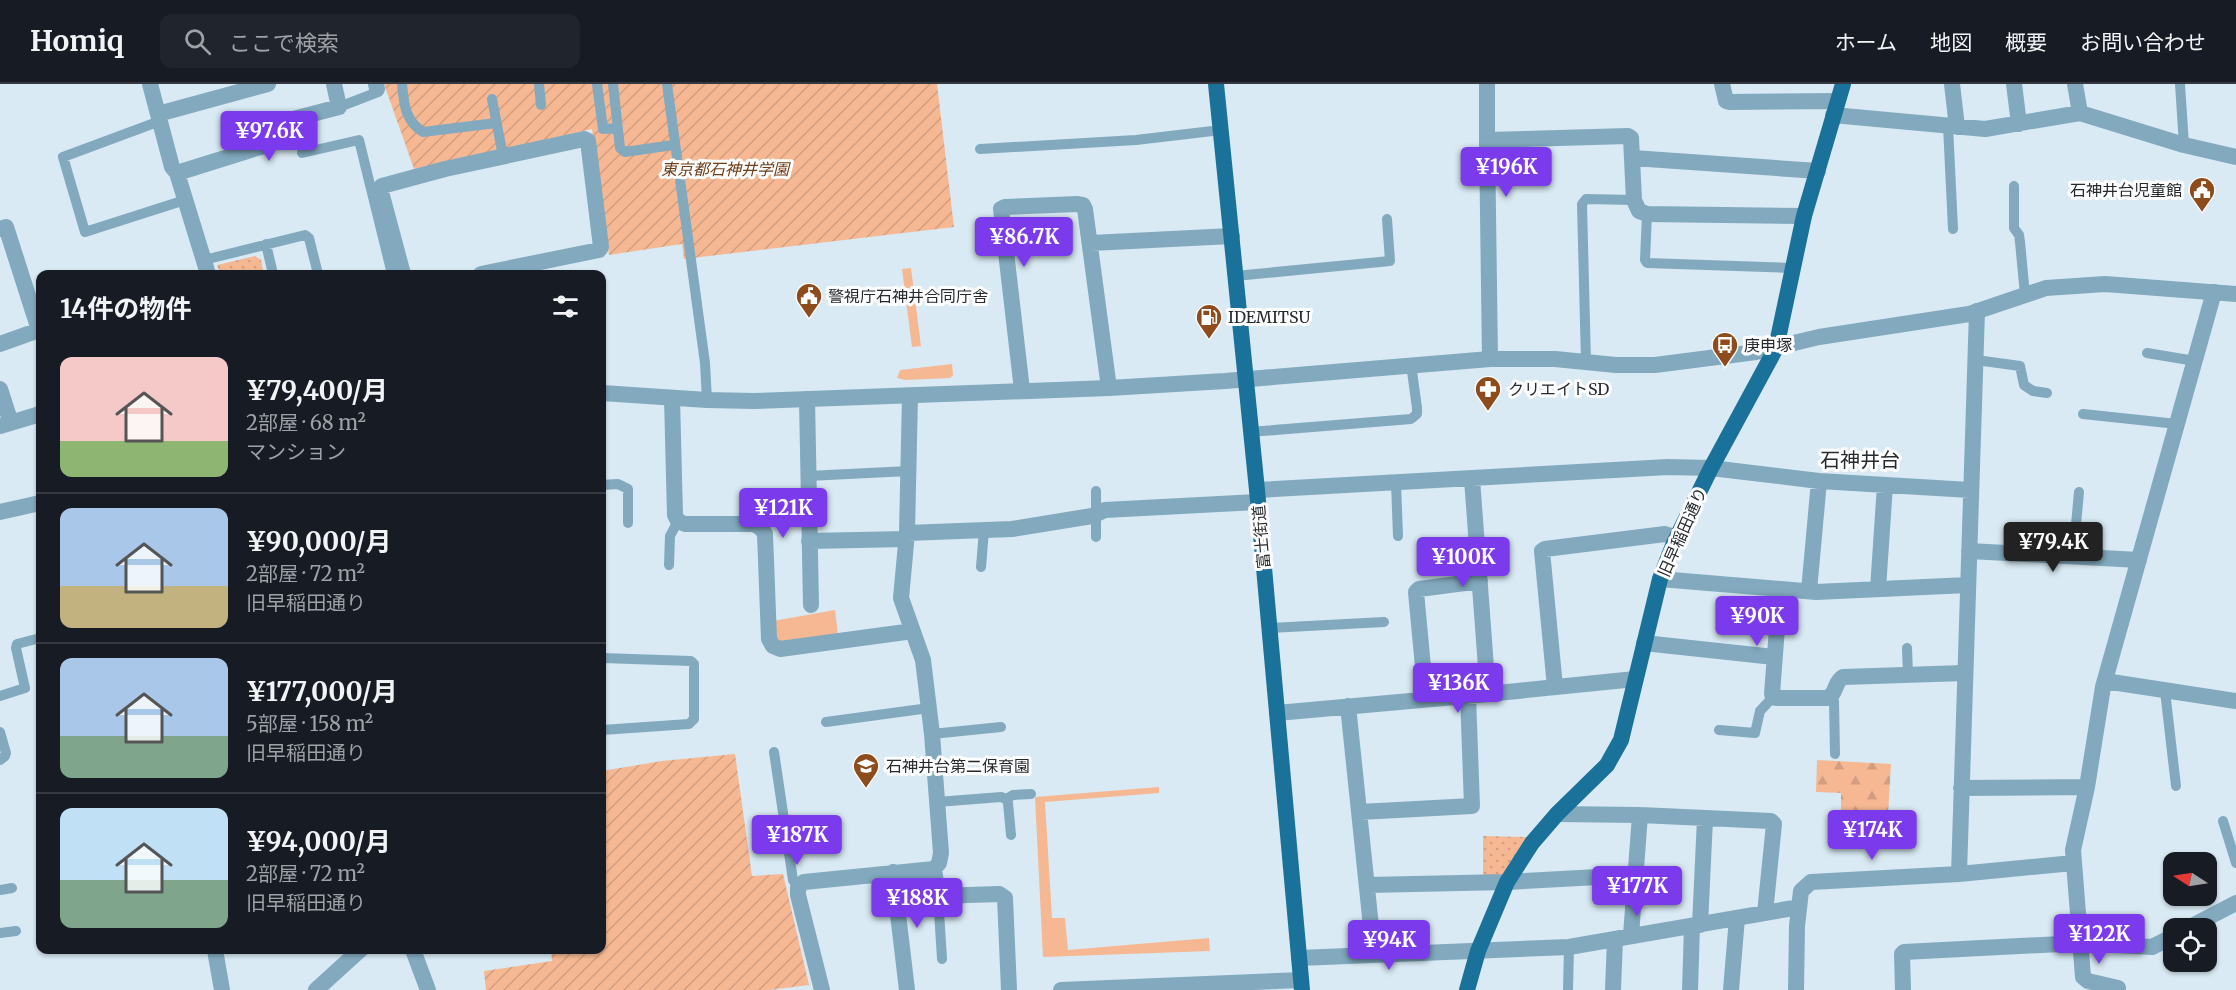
<!DOCTYPE html>
<html lang="ja">
<meta charset="utf-8">
<style>
:root{--surface:#171b24;--page:#20242c;--text:#f1f3f6;--muted:#9ea1a6;--line:#363941;--accent:#7c3aed}
body{margin:0;font-family:Merriweather,"Noto Sans JP",serif;background:var(--page);color:var(--text);height:100vh;display:flex;flex-direction:column;font-size:22px;white-space:nowrap}
*{box-sizing:border-box;margin:0}
p{font-size:20px;color:var(--muted)}
.icon{flex:none;width:33px;height:33px;fill:none;stroke:currentColor;stroke-width:2;stroke-linecap:round;stroke-linejoin:round}
.map{position:relative;flex:1;overflow:hidden}
.panel{position:absolute;left:36px;top:186px;width:570px;height:684px;display:flex;flex-direction:column;background:var(--surface);border-radius:12px;box-shadow:0 2px 4px #0004}
.panel>*{flex:none}
.needle{width:39px;rotate:282deg}
.tools{position:absolute;left:2163px;top:768px;display:grid;gap:12px}
.tools a{display:grid;place-items:center;width:54px;height:54px;border-radius:12px;background:var(--surface);box-shadow:0 2px 4px #0004;font-size:30px}
.price{position:absolute;translate:-50% -51px;padding:0 14px;border-radius:6px;background:var(--accent);color:#fff;font-size:20px;line-height:39px;filter:drop-shadow(0 2px 3px #0008)}
.price::after{content:'';position:absolute;left:50%;top:36px;width:18px;height:14px;margin-left:-9px;background:inherit;clip-path:polygon(0 0,100% 0,50% 100%)}
.price.on{background:#222;color:#fff}
ul{padding:0;list-style:none}
li{display:flex;align-items:center;gap:18px;height:150px;padding:0 24px}
li+li{border-top:2px solid var(--line)}
li span{display:grid;place-items:center;flex:none;width:168px;height:120px;border-radius:12px;color:#555}
li>.icon{margin-inline-start:auto}
span .icon{width:72px;height:72px;fill:#fffc;stroke-width:1}
li b{font-size:26px}
h2{display:flex;justify-content:space-between;align-items:center;height:72px;padding:0 24px;font-size:26px}
header{display:flex;align-items:center;gap:36px;box-sizing:border-box;height:84px;padding:0 30px;background:var(--surface);border-bottom:2px solid var(--line)}
header strong{font-size:28px}
nav{display:flex;gap:33px;margin-inline-start:auto;font-size:21px}
.search{width:420px;height:54px;background:var(--page);display:flex;align-items:center;gap:15px;box-sizing:border-box;padding:0 21px;border-radius:12px;color:var(--muted);font-size:22px}
.map>svg:first-child{display:block}
.grass{fill:#f5b893}
.forest{fill:url(#forest-firs)}
.park{fill:url(#park-dots)}
.garden{fill:url(#garden-furrows)}
.lines{fill:none;stroke-linecap:round;stroke-linejoin:round}
.service{stroke:#82a9be;stroke-width:10}
.minor{stroke:#82a9be;stroke-width:16}
.tertiary{stroke:#82a9be;stroke-width:16}
.primary{stroke:#1a729a;stroke-width:16}
.labels{text-anchor:middle;stroke-width:6;stroke-linejoin:round;paint-order:stroke}
.park-label{font-size:16px;font-style:italic;fill:#723d19;stroke:#fff}
.poi-label{font-size:16px;fill:#242a2e;stroke:#fff;text-anchor:start}
.street-label{font-size:16px;fill:#242a2e;stroke:#fff}
.quarter-label{font-size:20px;fill:#242a2e;stroke:#fff}
</style>
<header>
<strong>Homiq</strong>
<div class="search"><svg class="icon" aria-label="search" viewBox="0 0 24 24"><circle cx="10" cy="10" r="6"/><path d="M15 15l6 6"/></svg>ここで検索</div>
<nav><a>ホーム</a><a>地図</a><a>概要</a><a>お問い合わせ</a></nav>
</header>
<div class="map">
<svg width="2236" height="906" viewBox="0 0 2236 906">
<defs>
<pattern id="forest-firs" width="22" height="20" patternUnits="userSpaceOnUse" patternTransform="scale(1.5)"><rect width="22" height="20" fill="#f5b893"/><path d="M5 1l3.5 6h-7zM16 11l3.5 6h-7z" fill="#d29e7f"/></pattern>
<pattern id="park-dots" width="8" height="8" patternUnits="userSpaceOnUse" patternTransform="scale(1.5)"><rect width="8" height="8" fill="#f5b893"/><path d="M2 2h.1M6 6h.1" fill="none" stroke="#d29e7f" stroke-width="1.8" stroke-linecap="round"/></pattern>
<pattern id="garden-furrows" width="10" height="10" patternUnits="userSpaceOnUse" patternTransform="scale(1.5)"><rect width="10" height="10" fill="#f5b893"/><path d="M-1 1l2-2M0 10L10 0M9 11l2-2" fill="none" stroke="#d29e7f"/></pattern>
</defs>
<rect width="100%" height="100%" fill="#d9eaf4"/>
<path class="grass" d="M911 184 921 262 912 263 902 185Z
M952 280 953 291 950 294 905 296 897 294 900 286Z
M835 526 838 551 782 558 774 553 773 537Z
M1159 703V709L1045 718 1052 834H1065L1068 866 1209 854 1210 867 1043 873 1035 713Z"/>
<path class="forest" d="M1817 676 1891 680 1888 730 1841 728V709L1816 708Z"/>
<path class="park" d="M255 172 261 176 264 190H220L217 181Z
M1483 752 1527 753 1505 791H1483Z"/>
<path class="garden" d="M384 0H937L954 143 684 175 682 160 609 171 592 45 414 85Z
M735 670 752 792 783 790 809 901 769 906H486L484 887 552 877 551 866H602V687L662 677Z"/>
<g class="lines">
<path class="service" d="M402 0C404 20 405 37 423 48L496 39
M539 0 541 21
M597 0 603 45 618 44
M613 0 620 64 625 68 673 61
M667 0 705 279 707 316
M2180 0 2184 61
M492 15 503 72
M339 23 378 8 377 5
M160 37 63 73 85 148 185 116
M1948 42 1953 145
M980 65 1136 56 1221 46
M302 69 359 56 392 190
M2014 102V144L2019 151 2020 158 2025 211
M1647 130 1645 176 1647 179 1793 184
M266 160 273 190
M204 176 305 151 309 154 318 190
M1235 192 1390 177 1387 135
M2147 269 2195 277
M1976 276 2020 282 2024 301 2033 307 2047 309
M1586 278 1582 120 1586 115 1634 116
M2083 330 2177 340
M1250 348 1411 335 1417 330V324L1411 280
M808 392 909 387
M1396 399 1398 452
M602 401 618 400 628 405V439
M1096 453V407
M2073 473 2079 408
M669 481 670 452 678 437
M981 483 984 446
M1269 544 1384 538
M1907 564 1908 590
M602 574 691 577 694 580V635L689 640 602 646
M2165 607 2176 702
M0 612 25 604 16 564 17 560 40 554
M1831 612 1834 617 1835 670
M826 638 929 624
M1719 646 1755 649 1760 627 1773 613
M0 648 6 669 5 672 0 676
M932 650 1001 643
M774 668 793 796 798 803
M1006 715 1013 711 1031 710
M937 718 1001 713 1006 715 1008 719 1011 751
M2223 737 2236 779
M0 806 12 804
M938 812 942 875
M0 849 16 847
M1568 906 1569 863"/>
<path class="minor" d="M150 0 172 83 177 89 208 190
M376 0 377 5
M1722 0 1726 17 1729 18 1837 17
M1952 0 1957 43
M2014 0 2019 40
M2075 0 2080 29
M158 30 268 0
M1833 31 1985 45 2080 29 2184 61 2236 73
M1487 56V0
M1633 74 1818 87
M177 89 270 60 269 51 278 39 339 23 334 0
M0 145 6 143 39 246 0 260
M1091 159 1232 152
M403 190 380 104 382 102 445 85 584 55 588 57 601 163 599 166 481 190
M1490 275 1487 56 1628 52 1631 54 1634 116 1639 127 1647 130 1804 132
M0 305 11 339
M1022 306 1001 125 1005 123 1078 120 1083 121 1085 125 1109 304
M910 312 907 449 901 514 923 576 932 650 941 769 939 779 934 785 938 812 999 810 1005 814 1009 906
M672 314 675 431 678 437 685 440H754L761 444 765 450 769 555 773 562 780 565 913 547
M807 315 811 521
M0 342 40 330
M1472 395 1488 610
M1257 406 1668 383 1711 384 1819 397 1970 406
M907 449 1012 445 1092 432 1105 426 1257 418
M809 457 906 455
M1969 467 2139 476
M1660 495 1816 508 1968 501
M1780 505 1772 610 1776 614H1827C1837 610 1834 598 1843 593L1964 589
M1878 505 1885 401
M1809 507 1819 397
M1644 559 1774 573
M2105 597 2236 617
M1555 603 1542 467 1545 465 1665 450 1677 454
M1426 615 1416 508 1419 505 1480 497
M1348 622 1374 871
M1277 629 1488 610 1635 595
M1961 704 2087 703
M1360 728 1472 722 1468 612
M1557 730 1640 731 1771 737 1774 740 1765 829
M893 788 907 906
M1959 790 1977 227
M1367 801 1507 798 1635 791
M1700 841 1705 735
M2188 844 2236 819
M1631 851 1640 731
M215 866 222 906
M413 866 428 906
M1299 874 1569 863 1799 823
M2118 904 2088 897 2083 893 2073 766 2087 703 2103 603 2214 208
M316 906 360 866
M822 906 798 811V803L804 798 934 785
M1061 906 1301 896
M1613 906 1615 855
M1690 906 1692 842
M1731 906 1737 834
M1796 906 1797 842 1801 807 1811 798 1959 790 2073 779
M1903 906 1902 870 1904 868 2080 859 2152 863 2174 852"/>
<path class="tertiary" d="M602 309 707 316 754 317 1109 304 1225 297 1490 275H1555L1616 281H1655L1756 268 1819 253 1969 230 2046 204 2105 200 2236 210
M0 428 40 419"/>
<path class="primary" d="M1216 0 1257 406 1302 906
M1467 906 1478 867 1507 798 1532 759 1557 730 1607 681 1621 656 1660 495 1674 459 1711 384 1776 264 1804 132 1843 0"/>
</g>
<defs>
<g id="civic-pin" transform="scale(1.35)"><path d="M0 17L-7.5 6A9.5 9.5 0 1 1 7.5 6Z" fill="#8e4b1b" stroke="#fff"/><path d="M-.6-6.5H3V-4.5H.6V-3L4-1V1h2V6H-6V1h2V-1L-.6-3ZM-1.2 2.5V6h2.4V2.5Z" fill="#fff"/></g>
<g id="fuel-pin" transform="scale(1.35)"><path d="M0 17L-7.5 6A9.5 9.5 0 1 1 7.5 6Z" fill="#8e4b1b" stroke="#fff"/><path d="M-5.5-6h7V0h2V4h1.3V-2.5L3-4.5l.8-.8L6-3V5H2.5V1h-1V6h-7ZM-4.2-4.7v3.2H.2V-4.7Z" fill="#fff"/></g>
<g id="bus-pin" transform="scale(1.35)"><path d="M0 17L-7.5 6A9.5 9.5 0 1 1 7.5 6Z" fill="#8e4b1b" stroke="#fff"/><path d="M-5-6H5V4H4V6H2V4H-2V6H-4V4H-5ZM-3.5-4V0h7V-4ZM-3.5 1.2v1.5H-2V1.2ZM2 1.2v1.5H3.5V1.2Z" fill="#fff"/></g>
<g id="pharmacy-pin" transform="scale(1.35)"><path d="M0 17L-7.5 6A9.5 9.5 0 1 1 7.5 6Z" fill="#8e4b1b" stroke="#fff"/><path d="M-2-6h4v4h4v4h-4v4h-4v-4h-4v-4h4Z" fill="#fff"/></g>
<g id="school-pin" transform="scale(1.35)"><path d="M0 17L-7.5 6A9.5 9.5 0 1 1 7.5 6Z" fill="#8e4b1b" stroke="#fff"/><path d="M0-5L7-2L0 1L-7-2ZM-4 1L0 2.5L4 1V4Q0 6-4 4Z" fill="#fff"/></g>
</defs>
<g fill-rule="evenodd">
<use href="#civic-pin" x="2202" y="106"/>
<use href="#civic-pin" x="809" y="212"/>
<use href="#fuel-pin" x="1209" y="233"/>
<use href="#bus-pin" x="1725" y="261"/>
<use href="#pharmacy-pin" x="1488" y="305"/>
<use href="#school-pin" x="866" y="682"/>
</g>
<g class="labels">
<g class="park-label">
<text x="725" y="91">東京都石神井学園</text>
</g>
<g class="poi-label">
<text x="2182" y="112" text-anchor="end">石神井台児童館</text>
<text x="828" y="218">警視庁石神井合同庁舎</text>
<text x="1228" y="239">IDEMITSU</text>
<text x="1744" y="267">庚申塚</text>
<text x="1508" y="311">クリエイトSD</text>
<text x="886" y="688">石神井台第二保育園</text>
</g>
<g class="street-label">
<text transform="translate(1682 448) rotate(-66)" y="6">旧早稲田通り</text>
<text transform="translate(1261 453) rotate(-95)" y="6">富士街道</text>
</g>
<g class="quarter-label">
<text x="1860" y="383">石神井台</text>
</g>
</g>
</svg>
<div class="tools">
<a><svg class="needle" viewBox="-14 -14 28 28"><path d="M0-13l5 13h-10z" fill="#e53935"/><path d="M0 13l5-13h-10z" fill="#9ea1a6"/></svg></a>
<a><svg class="icon" aria-label="locate" viewBox="0 0 24 24"><circle cx="12" cy="12" r="6"/><path d="M12 2v4M12 18v4M2 12h4M18 12h4"/></svg></a>
</div>
<b class="price" style="left:269px;top:78px">¥97.6K</b>
<b class="price" style="left:1506px;top:114px">¥196K</b>
<b class="price" style="left:1024px;top:184px">¥86.7K</b>
<b class="price" style="left:783px;top:455px">¥121K</b>
<b class="price on" style="left:2053px;top:489px">¥79.4K</b>
<b class="price" style="left:1463px;top:504px">¥100K</b>
<b class="price" style="left:1757px;top:563px">¥90K</b>
<b class="price" style="left:1458px;top:630px">¥136K</b>
<b class="price" style="left:1872px;top:777px">¥174K</b>
<b class="price" style="left:797px;top:782px">¥187K</b>
<b class="price" style="left:1637px;top:833px">¥177K</b>
<b class="price" style="left:917px;top:845px">¥188K</b>
<b class="price" style="left:2099px;top:881px">¥122K</b>
<b class="price" style="left:1389px;top:887px">¥94K</b>
<section class="panel">
<h2>14件の物件<svg class="icon" aria-label="filters" viewBox="0 0 24 24"><path d="M4 7h16M4 17h16"/><circle cx="9" cy="7" r="2"/><circle cx="15" cy="17" r="2"/></svg></h2>
<ul>
<li><span style="background:linear-gradient(#f6c9c9 70%,#8fb573 0)"><svg class="icon" aria-label="home" viewBox="0 0 24 24"><path d="M3 11l9-7 9 7M6 9v11h12V9"/></svg></span><div><b>¥79,400/月</b><p>2部屋 · 68 m²</p><p>マンション</p></div></li>
<li><span style="background:linear-gradient(#a9c7e8 65%,#c2b280 0)"><svg class="icon" aria-label="home" viewBox="0 0 24 24"><path d="M3 11l9-7 9 7M6 9v11h12V9"/></svg></span><div><b>¥90,000/月</b><p>2部屋 · 72 m²</p><p>旧早稲田通り</p></div></li>
<li><span style="background:linear-gradient(#a9c7e8 65%,#7fa58c 0)"><svg class="icon" aria-label="home" viewBox="0 0 24 24"><path d="M3 11l9-7 9 7M6 9v11h12V9"/></svg></span><div><b>¥177,000/月</b><p>5部屋 · 158 m²</p><p>旧早稲田通り</p></div></li>
<li><span style="background:linear-gradient(#bfe0f5 60%,#7fa58c 0)"><svg class="icon" aria-label="home" viewBox="0 0 24 24"><path d="M3 11l9-7 9 7M6 9v11h12V9"/></svg></span><div><b>¥94,000/月</b><p>2部屋 · 72 m²</p><p>旧早稲田通り</p></div></li>
</ul>
</section>
</div>
